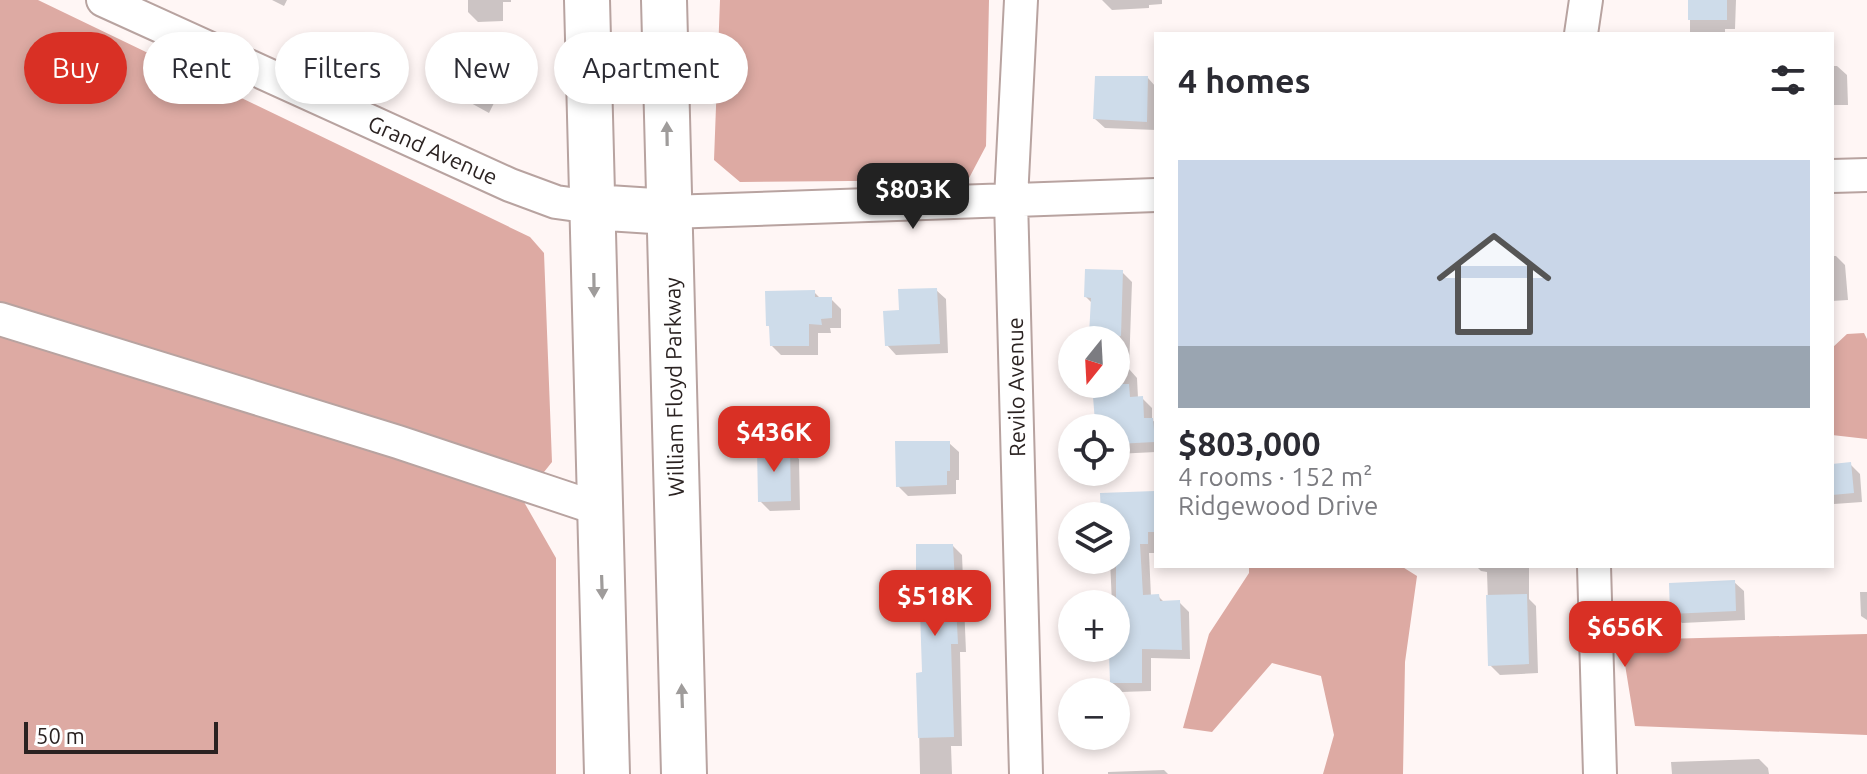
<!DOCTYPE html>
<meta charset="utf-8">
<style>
:root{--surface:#fff;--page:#f2f2f3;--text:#2b2b33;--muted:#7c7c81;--line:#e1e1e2;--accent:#d93025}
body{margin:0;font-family:Ubuntu,sans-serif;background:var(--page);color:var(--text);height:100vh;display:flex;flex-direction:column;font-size:30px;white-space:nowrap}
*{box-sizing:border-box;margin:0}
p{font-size:26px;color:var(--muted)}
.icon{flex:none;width:44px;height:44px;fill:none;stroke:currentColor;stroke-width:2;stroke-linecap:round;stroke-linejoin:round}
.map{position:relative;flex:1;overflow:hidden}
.details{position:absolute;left:1154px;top:32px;width:680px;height:536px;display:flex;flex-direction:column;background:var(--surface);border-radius:0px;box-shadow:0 4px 12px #0003}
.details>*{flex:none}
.top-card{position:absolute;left:24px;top:32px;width:760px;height:72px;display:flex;gap:16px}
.needle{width:52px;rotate:198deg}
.tools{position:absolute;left:1058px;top:326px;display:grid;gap:16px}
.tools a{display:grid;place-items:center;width:72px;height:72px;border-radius:50%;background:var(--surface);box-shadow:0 4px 12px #0003;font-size:40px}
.scale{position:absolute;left:24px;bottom:20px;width:194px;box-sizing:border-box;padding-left:8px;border:4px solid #2a2221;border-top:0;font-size:22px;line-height:28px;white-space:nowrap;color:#2a2221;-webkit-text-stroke:6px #fff;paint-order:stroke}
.price{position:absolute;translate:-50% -68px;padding:0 18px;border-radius:16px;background:var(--accent);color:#fff;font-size:26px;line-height:52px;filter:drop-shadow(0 2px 4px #0008)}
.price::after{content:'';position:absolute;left:50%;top:48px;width:24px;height:18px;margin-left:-12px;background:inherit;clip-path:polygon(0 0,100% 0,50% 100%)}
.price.current{background:#222;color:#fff}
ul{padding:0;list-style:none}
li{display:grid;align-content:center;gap:16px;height:424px;padding:0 24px}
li+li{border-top:2px solid var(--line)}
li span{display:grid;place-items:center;height:248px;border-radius:0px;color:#555}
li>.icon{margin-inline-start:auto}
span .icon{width:144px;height:144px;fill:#fffc;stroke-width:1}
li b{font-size:34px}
h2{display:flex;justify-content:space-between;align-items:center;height:96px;padding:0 24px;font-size:34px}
.pill{padding:0 28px;border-radius:36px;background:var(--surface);box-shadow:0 4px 12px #0003;font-size:28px;line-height:72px}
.pill.current{background:var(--accent);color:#fff}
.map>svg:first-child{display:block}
.forest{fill:#ddaaa3}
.shadow{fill:#0003}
.building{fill:#cedcea}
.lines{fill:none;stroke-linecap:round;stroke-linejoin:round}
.minor-casing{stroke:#b8a3a0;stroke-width:36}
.highway-casing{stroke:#b8a3a0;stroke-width:48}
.minor{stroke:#fff;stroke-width:32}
.highway{stroke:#fff;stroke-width:44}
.oneway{fill:#9f9c9b}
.labels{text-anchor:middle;stroke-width:8;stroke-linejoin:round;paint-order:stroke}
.street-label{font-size:22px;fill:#2a2221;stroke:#fff}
</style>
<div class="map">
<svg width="1867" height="774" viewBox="0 0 1867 774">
<rect width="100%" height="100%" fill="#fff6f5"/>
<path class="forest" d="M0 0H38L530 237 544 253 552 462 540 477 520 495 556 558V774H0Z
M720 0H989L986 146 968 180 740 182 714 160Z
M1864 333 1867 339V439L1832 435V348L1847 334Z
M1249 566H1401L1417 576 1405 662 1403 774H1323L1334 735 1321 676 1272 663 1212 732 1183 728 1209 634 1249 573Z
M1867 634V735L1635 726 1621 640Z"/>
<path class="shadow" d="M272 0H287L284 6Z
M468 0H511V2H503V21L478 22 468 12Z
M1102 0H1162V4L1149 5V8L1112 10Z
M1690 0H1736L1735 29H1725V34H1690Z
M468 40 502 58 512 67 489 113 460 97 451 87 469 67Z
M1832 66H1837L1847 75 1848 105H1834V113H1832Z
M1148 78 1156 87V130L1105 128 1095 119Z
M1832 256H1836L1845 265 1848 300 1832 301Z
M1122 272 1132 282 1129 369 1137 378 1138 398H1142L1152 408V420L1156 423V452L1116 454V428H1102L1096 421 1094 384H1116V340H1092V303L1086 297Z
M936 290 946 299 948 353 896 355 887 345 901 312Z
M814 292 821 299H831L841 309V328H830L831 333H818V355H781L772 346 771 329 768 325Z
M949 443 959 452V480H956V494L908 496 898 486Z
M789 449 799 459 800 510 770 511 760 501Z
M1850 464 1860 474 1862 502 1834 504 1832 502V466Z
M1154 493 1156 495V553H1149L1151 597 1158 596 1165 603 1179 602 1189 612 1190 659 1151 658V691L1121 692 1112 683 1114 648H1116V604H1112L1110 560H1116V516H1103Z
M953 546 962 555 966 652H960L962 746H951L952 774H920L918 674H925L923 620H918L909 611 918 589Z
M1476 566H1529V599L1536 606 1538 673 1500 675 1490 665 1487 572 1481 571Z
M1734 582 1744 591 1745 620 1682 623 1672 613Z
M1860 592H1867V620L1861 616Z
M1759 759 1768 768 1769 774H1672L1671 762Z
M1164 770 1168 774H1108V772Z"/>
<path class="building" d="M1688 0H1727V20H1688Z
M466 36 503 56 479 104 448 88 462 61 467 63Z
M1095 76H1148L1147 122 1093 119Z
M1085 269 1123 270 1121 336 1089 335 1091 298 1084 297Z
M937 288 940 344 885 346 883 311 899 310 898 289Z
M815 290V297H832V318L821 319 822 325 809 324V346H770L769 326H766L765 291Z
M1092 384H1129L1130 397 1143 396 1144 418H1153L1155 442 1116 444V428H1100V422H1095Z
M895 441H950V471H947V485L896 487Z
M790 447 791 501 758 502 757 448Z
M1851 462 1854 493 1832 495V464Z
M1155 491 1156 532H1148V544H1140L1143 595 1159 594 1160 601 1180 600 1182 650 1142 649V683H1110L1109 653H1116V516H1101L1100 493Z
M916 544H953L958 644H951L954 737 918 738 916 673 922 672 920 611 907 612 906 588 916 587Z
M1735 580 1736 611 1670 614 1669 583Z
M1527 594 1529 664 1488 666 1486 595Z"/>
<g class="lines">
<g class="minor-casing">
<path id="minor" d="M103 0 510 185 556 202 592 207
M1021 0 1011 199 1026 774
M1581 34 1586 0
M1832 176 1867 175
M669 212 1156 195
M0 319 398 442 599 509
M1594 566 1600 774"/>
</g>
<g class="highway-casing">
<path id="highway" d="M587 0 607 774
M664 0 684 774
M592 207 669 212"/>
</g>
<use href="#minor" class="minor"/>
<use href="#highway" class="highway"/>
</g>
<defs><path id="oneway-solid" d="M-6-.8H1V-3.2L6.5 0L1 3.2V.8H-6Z" transform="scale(2)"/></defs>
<g class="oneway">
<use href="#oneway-solid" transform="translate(667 134) rotate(-91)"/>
<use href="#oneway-solid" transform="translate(594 285) rotate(89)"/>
<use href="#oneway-solid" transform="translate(602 587) rotate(88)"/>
<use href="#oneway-solid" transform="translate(682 696) rotate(-92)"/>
</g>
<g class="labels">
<g class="street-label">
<text transform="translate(433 150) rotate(24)" y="8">Grand Avenue</text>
<text transform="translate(674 387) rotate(-91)" y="8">William Floyd Parkway</text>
<text transform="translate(1016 387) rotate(-91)" y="8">Revilo Avenue</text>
</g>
</g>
</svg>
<div class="tools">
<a><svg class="needle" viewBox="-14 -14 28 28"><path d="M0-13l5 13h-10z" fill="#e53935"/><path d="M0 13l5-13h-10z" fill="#7c7c81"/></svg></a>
<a><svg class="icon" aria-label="locate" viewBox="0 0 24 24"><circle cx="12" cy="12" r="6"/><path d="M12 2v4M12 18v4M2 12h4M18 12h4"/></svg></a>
<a><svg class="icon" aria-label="layers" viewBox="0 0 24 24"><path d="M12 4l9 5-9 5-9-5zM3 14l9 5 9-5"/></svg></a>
<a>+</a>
<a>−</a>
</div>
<div class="scale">50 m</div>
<b class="price current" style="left:913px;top:231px">$803K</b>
<b class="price" style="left:774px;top:474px">$436K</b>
<b class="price" style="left:935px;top:638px">$518K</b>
<b class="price" style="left:1625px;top:669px">$656K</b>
<div class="top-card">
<a class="pill current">Buy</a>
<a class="pill">Rent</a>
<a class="pill">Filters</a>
<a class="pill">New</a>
<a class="pill">Apartment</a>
</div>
<section class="details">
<h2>4 homes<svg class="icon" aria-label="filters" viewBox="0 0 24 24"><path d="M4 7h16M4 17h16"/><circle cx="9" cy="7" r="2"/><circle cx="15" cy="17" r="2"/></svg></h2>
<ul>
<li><span style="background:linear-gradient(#c9d6e8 75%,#9aa5b1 0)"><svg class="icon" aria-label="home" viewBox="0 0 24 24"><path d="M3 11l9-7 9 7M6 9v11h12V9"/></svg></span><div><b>$803,000</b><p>4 rooms · 152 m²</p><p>Ridgewood Drive</p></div></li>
</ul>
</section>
</div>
